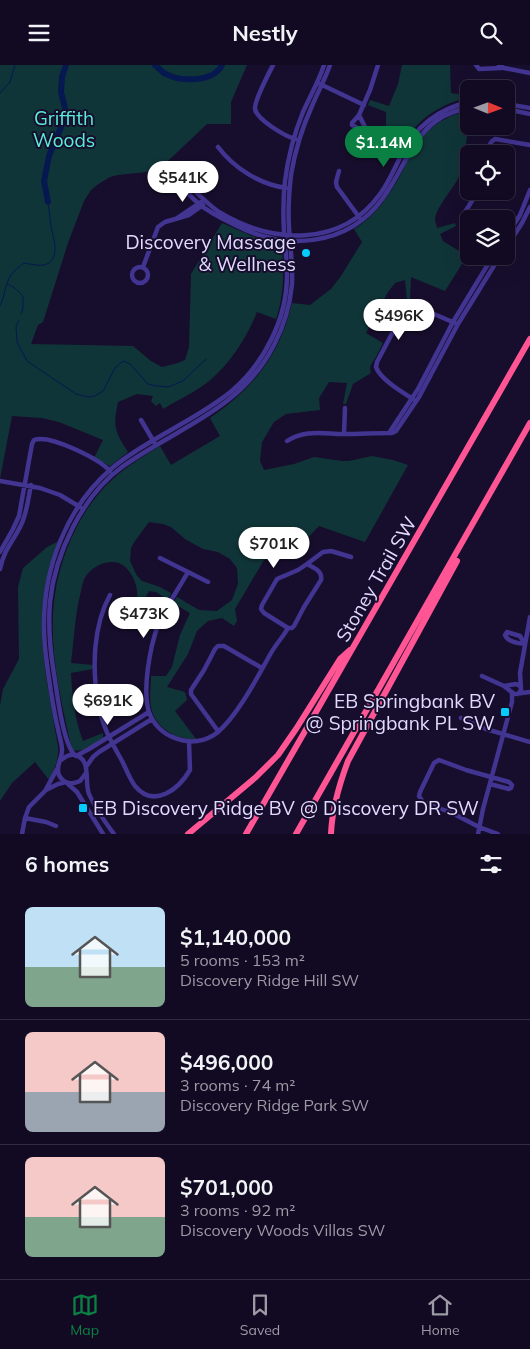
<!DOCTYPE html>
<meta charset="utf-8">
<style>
:root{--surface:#110a22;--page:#1e182f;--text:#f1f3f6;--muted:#9c9aa5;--line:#302b40;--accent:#0b8043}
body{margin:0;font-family:Mulish,sans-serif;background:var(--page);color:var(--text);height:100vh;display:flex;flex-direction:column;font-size:19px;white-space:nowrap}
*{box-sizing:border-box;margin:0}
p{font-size:16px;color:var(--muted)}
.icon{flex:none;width:28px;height:28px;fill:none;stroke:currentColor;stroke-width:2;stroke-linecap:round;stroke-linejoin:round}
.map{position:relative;height:769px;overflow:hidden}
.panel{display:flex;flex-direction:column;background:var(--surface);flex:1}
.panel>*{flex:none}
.needle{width:32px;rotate:91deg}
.tools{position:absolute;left:460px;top:15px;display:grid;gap:10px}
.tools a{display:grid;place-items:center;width:55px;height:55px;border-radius:8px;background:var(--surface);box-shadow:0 5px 20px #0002,0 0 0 1px var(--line);font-size:25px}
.price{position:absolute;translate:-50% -42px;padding:0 11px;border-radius:18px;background:#fff;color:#222;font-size:16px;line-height:32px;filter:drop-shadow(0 1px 2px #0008)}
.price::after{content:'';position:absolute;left:50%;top:30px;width:15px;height:11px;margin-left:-8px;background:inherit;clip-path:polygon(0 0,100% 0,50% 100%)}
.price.selected{background:var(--accent);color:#fff}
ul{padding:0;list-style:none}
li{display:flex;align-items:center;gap:15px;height:125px;padding:0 25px}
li+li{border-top:1px solid var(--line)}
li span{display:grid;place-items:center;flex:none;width:140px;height:100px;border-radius:8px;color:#555}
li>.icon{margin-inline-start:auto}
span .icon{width:60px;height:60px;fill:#fffc;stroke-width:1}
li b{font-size:21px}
h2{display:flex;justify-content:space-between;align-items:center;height:60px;padding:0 25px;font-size:21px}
header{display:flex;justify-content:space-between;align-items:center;height:65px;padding:0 25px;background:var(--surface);font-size:22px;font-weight:700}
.menu{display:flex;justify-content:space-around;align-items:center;height:70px;border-top:1px solid var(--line);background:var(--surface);font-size:14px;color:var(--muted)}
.menu a{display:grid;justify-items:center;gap:2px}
.menu .selected{color:var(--accent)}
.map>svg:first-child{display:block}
.green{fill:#103538}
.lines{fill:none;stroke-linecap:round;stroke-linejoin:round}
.stream{stroke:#051850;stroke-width:1}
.river{stroke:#051850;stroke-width:6}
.minor{stroke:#423491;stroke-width:4.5}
.highway{stroke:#ff5594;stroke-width:6}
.poi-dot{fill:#06cbff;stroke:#170e2d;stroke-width:2}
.labels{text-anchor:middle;stroke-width:4;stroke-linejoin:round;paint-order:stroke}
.park-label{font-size:19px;fill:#58edd9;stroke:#170e2d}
.poi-label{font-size:19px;fill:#e2daff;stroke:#170e2d;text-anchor:end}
.street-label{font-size:19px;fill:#e2daff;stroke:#170e2d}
</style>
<header><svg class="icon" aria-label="menu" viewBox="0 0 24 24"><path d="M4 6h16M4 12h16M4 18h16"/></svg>Nestly<svg class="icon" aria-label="search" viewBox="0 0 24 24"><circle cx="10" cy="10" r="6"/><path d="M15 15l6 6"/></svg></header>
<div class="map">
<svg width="530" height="769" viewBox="0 0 530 769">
<rect width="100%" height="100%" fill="#170e2d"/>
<path class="green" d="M0 0H247L231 37V59H207L168 96 146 107 118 110 110 112 97 120 91 125 84 136 68 178 43 257 38 260 31 279 133 281 151 296 162 302 178 298 185 295 189 282 191 209 222 158 252 171 279 178 282 181C284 207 284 230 276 254L257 247C245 276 227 304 201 322 189 330 176 336 163 344L160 338 156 341 151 336 153 331 137 329 118 337C113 361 114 366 128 387L110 401 94 393 103 375 59 357 42 353 12 351 0 414Z
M402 0H450L451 28 469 31V33C439 38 411 58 400 87L382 77 386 68V47L368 40 370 35 389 41 398 19Z
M469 45C469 62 465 91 461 107 456 122 435 142 435 155 435 158 437 160 437 163L455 158 456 161 440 169 443 176 467 191 445 226 411 212 410 234 407 235 405 215 395 218 388 227 366 268 383 278C381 282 379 286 377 290 374 297 368 299 371 308L353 319 346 339H343L347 318 329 317 319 333 320 345 286 349 274 357 262 377 260 396 264 405 294 399 314 392 342 396H349L372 391 393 395 408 400 365 477 319 461 302 479 294 486 264 495 235 544 237 556 234 561 222 553 208 556 197 566 188 589 167 622 185 627 187 635 175 646 196 674C176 675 155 663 151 642 149 632 151 621 151 611H166L172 602 180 570 190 548 173 538 177 532 199 545 217 546 232 535 238 519 237 503 230 494 218 487 203 484 185 474 171 462 163 459 149 457 135 476 131 483 130 496 137 511 142 516 160 522 171 528 168 535 156 527 149 526 145 533H137C138 524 135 513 128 505 118 490 94 498 86 511 83 515 82 521 81 526 75 549 74 574 71 598L93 600V604L71 608C72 630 75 656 83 676L103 668V673C94 679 84 688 73 685L71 681C55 608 39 544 72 472 82 450 95 430 113 414 127 401 144 391 160 381L171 400 220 371 210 353C253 324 281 288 292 238L310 240 331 224 341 211 362 177 354 164C377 150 391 128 403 105 409 92 415 79 425 69 437 56 452 50 469 45Z
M59 476C37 528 40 570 48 624 52 643 54 662 58 681 59 692 55 705 49 715L35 697 12 718 0 736V641L3 624 19 594 18 522 23 503 47 482Z"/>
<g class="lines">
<path class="stream" d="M0 28 10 17 15 0
M7 219 15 223 23 231V244L21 249
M0 241C5 231 5 219 11 210 14 205 20 202 24 198 30 199 38 201 44 200 62 195 53 173 51 161 50 153 49 145 48 137
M19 255 16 262 17 277 27 296 76 329 88 332 95 331 103 326 115 303 123 296 130 299 148 319 156 321 168 322 183 316 206 294"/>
<path class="river" d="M155 0C158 3 161 6 164 8 179 17 213 18 222 0
M48 137 44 116 49 91 64 55 65 43 61 27 62 12 66 0"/>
<path class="minor" d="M273 0C269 8 254 36 255 44 257 55 285 71 295 74
M476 0 479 4 502 3
M499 0 504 3 530 8
M320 19 364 40
M506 39 530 43
M506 44 530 49
M359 50 370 25 378 0
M359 50 365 62V64L363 66 352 60V58Z
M218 82C234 103 259 119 286 123
M488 89C489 83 489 77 495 74L530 80
M167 101C171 110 176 116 183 123 188 128 193 134 199 139 210 148 223 154 235 160 285 186 348 182 383 133 410 96 415 52 469 43
M168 102C187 115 200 134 219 147 272 179 341 183 380 129 389 117 395 102 402 89 416 61 438 44 469 37
M339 106 336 117 337 122 359 152
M177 153 201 137
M469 164 463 159 462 152 478 126
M506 172 520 150 530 125
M506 183 522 158 530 142
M132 210a8 8 0 1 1 16 0a8 8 0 1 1-16 0Z
M143 202 158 162 165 157 189 150 203 140
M413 334C402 327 380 314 376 302L377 297 405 244 409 241H415L455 258
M141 355 154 377
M389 368 418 324 453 257 493 191
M344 369 345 343
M287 376C305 364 324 369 344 369 360 369 376 368 392 368L396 366 419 332 458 259 500 191
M0 416 40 423 60 430 80 442
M0 487 13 464 19 451 32 379 34 375C50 369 99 394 110 406
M160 493 208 517
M307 499C314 503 323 506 321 515L304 542 294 561 292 563H288L264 548 261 544 262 540 277 514 298 505 307 499 323 487 331 486 351 492
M0 504C4 484 13 477 21 460 27 448 28 434 31 420
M188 507C178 525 166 541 158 560 150 582 142 625 149 647 153 659 163 669 175 673 189 679 206 677 218 667 238 650 258 611 271 588 276 579 283 572 288 563
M110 530C93 561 92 603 98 638 103 662 109 673 121 694 126 703 129 713 135 721 154 744 179 724 190 705L189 676
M507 567 520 571 525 579C518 578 508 577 505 570Z
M482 611 504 621 514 629 530 627
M504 621 516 619 520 621
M518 629 521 625 520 608 530 552
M461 653 486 664 530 677
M218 666 191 629V625L204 605 215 584 218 581H224L262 603
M75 690C63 680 57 627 54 609 50 585 48 561 50 537 55 489 82 431 122 402 178 362 241 345 274 280 284 261 290 240 292 219 293 200 290 181 289 162 288 145 289 127 291 110 295 86 302 63 312 41 318 27 325 14 330 0
M76 691 89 684 149 647
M61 695C65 692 69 689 75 690 92 694 84 717 89 729 95 743 105 757 114 769
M86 702 93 692 99 687 152 654
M86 708 80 716C72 720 63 719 59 710 55 702 62 694 62 685 62 678 59 671 58 664 55 652 53 639 51 627 48 606 44 585 44 563 43 504 66 443 111 404 127 390 147 379 164 369 210 342 246 326 271 275 281 255 287 232 287 210 287 195 285 181 284 167 283 150 283 133 285 116 288 92 294 69 303 47 310 31 319 16 324 0
M68 719 77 727 103 769
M490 719 509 724 511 723 512 720 509 717 466 705 439 695 434 698 420 727 419 731 423 737 452 748 479 762 498 769
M46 725 58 719 66 717
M25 753 46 757 56 761
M22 769 25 753 29 742 45 726 57 704
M478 769 483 744 512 637V627"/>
<path class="highway" d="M188 769 256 712 278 690 296 664 340 594 350 585
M246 769 530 274
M296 769 530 358
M331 769C332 743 339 720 348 696L457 496"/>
</g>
<g class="poi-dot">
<circle cx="306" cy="188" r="5"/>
<rect x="500" y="642" width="10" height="10" rx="2.5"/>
<rect x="78" y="738" width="10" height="10" rx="2.5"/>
</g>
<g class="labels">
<g class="park-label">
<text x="64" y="60">Griffith<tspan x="64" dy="22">Woods</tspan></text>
</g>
<g class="poi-label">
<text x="296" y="184">Discovery Massage<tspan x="296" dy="22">&amp; Wellness</tspan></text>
<text x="495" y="643">EB Springbank BV<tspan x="495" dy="22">@ Springbank PL SW</tspan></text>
<text x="93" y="750" text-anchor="start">EB Discovery Ridge BV @ Discovery DR SW</text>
</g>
<g class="street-label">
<text transform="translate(376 514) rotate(-60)" y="7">Stoney Trail SW</text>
</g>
</g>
</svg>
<div class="tools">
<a><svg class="needle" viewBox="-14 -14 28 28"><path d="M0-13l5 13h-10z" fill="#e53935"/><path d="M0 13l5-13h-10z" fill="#9c9aa5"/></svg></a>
<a><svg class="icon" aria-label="locate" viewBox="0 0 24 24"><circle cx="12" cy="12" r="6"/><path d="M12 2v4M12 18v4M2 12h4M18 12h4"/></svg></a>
<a><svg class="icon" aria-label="layers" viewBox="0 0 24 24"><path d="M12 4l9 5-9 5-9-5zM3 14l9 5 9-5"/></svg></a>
</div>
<b class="price selected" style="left:384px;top:103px">$1.14M</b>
<b class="price" style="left:183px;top:138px">$541K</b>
<b class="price" style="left:399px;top:276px">$496K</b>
<b class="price" style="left:274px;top:504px">$701K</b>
<b class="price" style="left:144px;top:574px">$473K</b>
<b class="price" style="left:108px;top:661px">$691K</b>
</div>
<section class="panel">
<h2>6 homes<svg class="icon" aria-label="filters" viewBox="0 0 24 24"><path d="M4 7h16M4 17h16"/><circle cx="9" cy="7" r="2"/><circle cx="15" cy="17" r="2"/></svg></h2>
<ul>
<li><span style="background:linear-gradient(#bfe0f5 60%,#7fa58c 0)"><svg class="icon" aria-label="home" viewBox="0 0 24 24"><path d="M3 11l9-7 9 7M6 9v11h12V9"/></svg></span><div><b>$1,140,000</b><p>5 rooms · 153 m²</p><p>Discovery Ridge Hill SW</p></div></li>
<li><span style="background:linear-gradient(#f6c9c9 60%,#9aa5b1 0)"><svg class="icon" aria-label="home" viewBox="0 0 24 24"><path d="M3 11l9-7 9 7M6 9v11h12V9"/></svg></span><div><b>$496,000</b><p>3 rooms · 74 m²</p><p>Discovery Ridge Park SW</p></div></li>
<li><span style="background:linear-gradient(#f6c9c9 60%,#7fa58c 0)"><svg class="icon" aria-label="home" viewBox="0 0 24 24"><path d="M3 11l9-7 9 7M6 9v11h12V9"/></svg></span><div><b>$701,000</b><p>3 rooms · 92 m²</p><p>Discovery Woods Villas SW</p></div></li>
</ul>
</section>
<nav class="menu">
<a class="selected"><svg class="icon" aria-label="map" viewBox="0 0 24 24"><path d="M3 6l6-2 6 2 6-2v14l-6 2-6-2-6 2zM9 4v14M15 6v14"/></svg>Map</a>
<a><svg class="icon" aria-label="saved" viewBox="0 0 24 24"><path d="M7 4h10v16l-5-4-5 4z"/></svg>Saved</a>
<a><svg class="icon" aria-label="home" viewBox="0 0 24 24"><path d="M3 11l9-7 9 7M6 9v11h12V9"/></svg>Home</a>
</nav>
